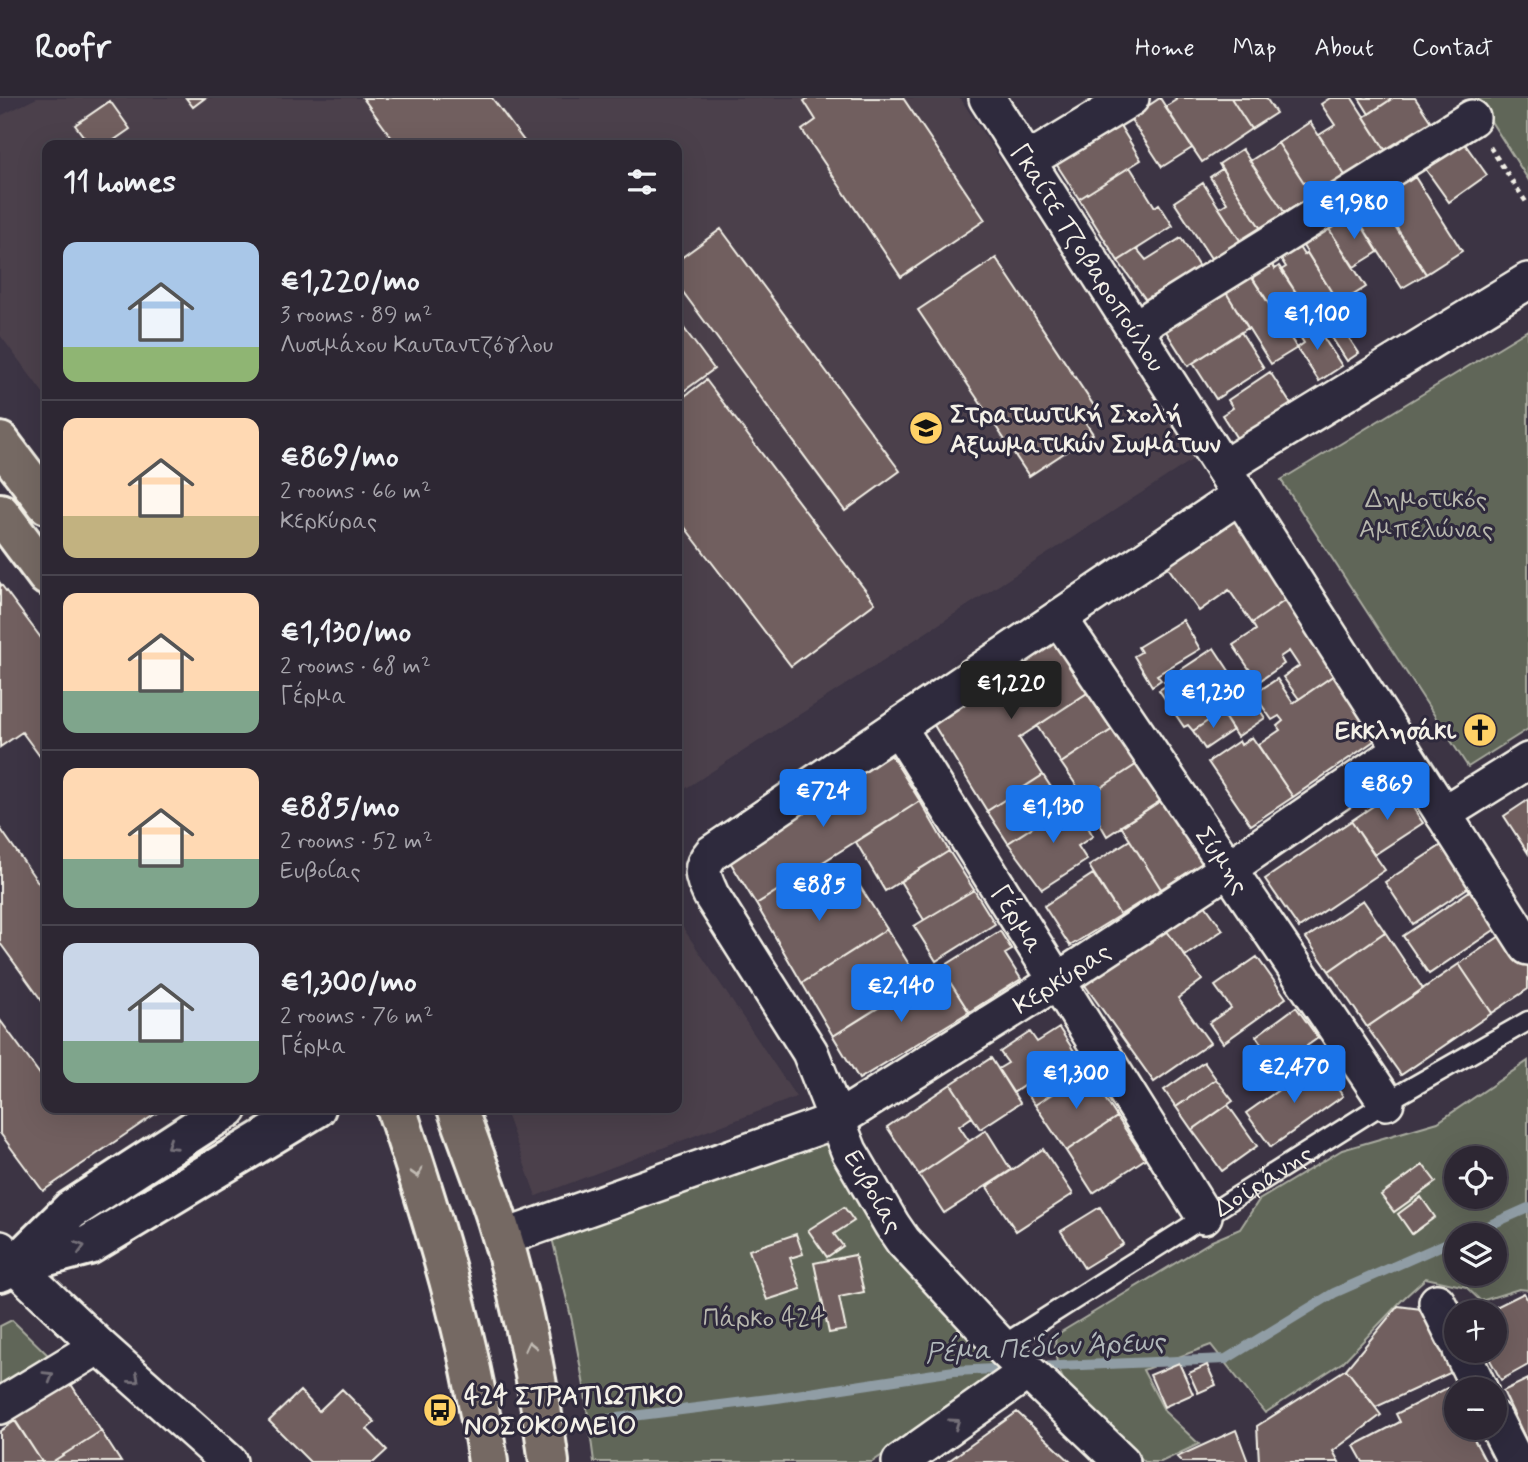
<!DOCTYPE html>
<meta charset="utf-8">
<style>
:root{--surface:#2d2733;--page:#39333f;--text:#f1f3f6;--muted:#a7a5ac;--line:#48444e;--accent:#1a73e8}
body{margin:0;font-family:Mynerve,sans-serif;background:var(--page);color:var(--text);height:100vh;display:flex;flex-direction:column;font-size:26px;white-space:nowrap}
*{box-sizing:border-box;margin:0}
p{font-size:23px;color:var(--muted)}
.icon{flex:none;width:38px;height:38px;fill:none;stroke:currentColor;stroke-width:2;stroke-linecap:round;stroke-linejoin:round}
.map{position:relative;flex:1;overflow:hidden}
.drawer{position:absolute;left:42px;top:42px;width:640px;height:973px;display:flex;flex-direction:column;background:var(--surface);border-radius:14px;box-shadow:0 7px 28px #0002,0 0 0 2px var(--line)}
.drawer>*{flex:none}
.buttons{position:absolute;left:1444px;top:1048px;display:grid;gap:14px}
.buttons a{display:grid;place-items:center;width:63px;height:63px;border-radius:50%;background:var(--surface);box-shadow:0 7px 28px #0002,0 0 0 2px var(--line);font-size:35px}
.price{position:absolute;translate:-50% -60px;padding:0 16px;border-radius:7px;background:var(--accent);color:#fff;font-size:23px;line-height:46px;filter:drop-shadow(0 2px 4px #0008)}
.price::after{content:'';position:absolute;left:50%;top:42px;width:21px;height:16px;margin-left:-10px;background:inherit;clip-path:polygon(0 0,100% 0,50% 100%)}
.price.current{background:#222;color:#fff}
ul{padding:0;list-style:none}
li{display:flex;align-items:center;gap:21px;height:175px;padding:0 21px}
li+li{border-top:2px solid var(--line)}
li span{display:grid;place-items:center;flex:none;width:196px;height:140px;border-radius:14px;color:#555}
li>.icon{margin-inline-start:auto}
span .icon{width:84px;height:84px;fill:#fffc;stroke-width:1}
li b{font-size:30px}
h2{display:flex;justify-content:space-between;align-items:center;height:84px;padding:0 21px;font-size:30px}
header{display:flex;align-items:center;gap:42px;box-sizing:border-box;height:98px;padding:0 35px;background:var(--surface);border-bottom:2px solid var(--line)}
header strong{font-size:33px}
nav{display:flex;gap:38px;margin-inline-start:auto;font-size:24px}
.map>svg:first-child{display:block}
.built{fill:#4c414c}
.green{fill:#606659;stroke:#aaaca0;stroke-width:2;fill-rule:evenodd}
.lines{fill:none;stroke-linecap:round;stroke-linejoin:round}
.stream{stroke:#909da5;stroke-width:10}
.building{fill:#715e5e;stroke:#f4f1e8;stroke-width:2}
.lane-casing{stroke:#f4f1e8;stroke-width:23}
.street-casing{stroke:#f4f1e8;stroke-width:40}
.secondary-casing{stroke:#f4f1e8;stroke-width:44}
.primary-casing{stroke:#f4f1e8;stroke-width:44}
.path{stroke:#f4f1e8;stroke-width:4.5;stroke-dasharray:5 5;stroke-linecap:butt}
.lane{stroke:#2f2a3d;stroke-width:18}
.street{stroke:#2f2a3d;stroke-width:35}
.secondary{stroke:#2f2a3d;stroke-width:38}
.primary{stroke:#756964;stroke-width:38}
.oneway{stroke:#747079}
.oneway2{stroke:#c1bbb3}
.labels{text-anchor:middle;stroke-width:6;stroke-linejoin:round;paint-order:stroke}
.street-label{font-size:26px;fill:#f4f1e8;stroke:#2f2a3d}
.poi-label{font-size:26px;font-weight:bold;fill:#f4f1e8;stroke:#2f2a3d;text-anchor:start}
.park-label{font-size:26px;fill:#b9b9af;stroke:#2f2a3d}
.water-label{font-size:28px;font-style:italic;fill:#b2b9bb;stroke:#2f2a3d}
</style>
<header>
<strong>Roofr</strong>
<nav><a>Home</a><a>Map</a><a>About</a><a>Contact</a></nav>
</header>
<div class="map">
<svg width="1528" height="1364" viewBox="0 0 1528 1364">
<rect width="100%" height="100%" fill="#3c3444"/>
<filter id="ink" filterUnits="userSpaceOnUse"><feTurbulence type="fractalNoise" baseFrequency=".0143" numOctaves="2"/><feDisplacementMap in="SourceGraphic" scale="14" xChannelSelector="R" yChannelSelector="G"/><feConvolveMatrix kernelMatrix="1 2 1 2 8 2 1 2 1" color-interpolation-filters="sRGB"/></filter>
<g filter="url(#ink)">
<path class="built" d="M37 0H960L1195 360 677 696V47H47V300L0 237V18Z
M677 821 796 999 536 1098 504 1010H677Z"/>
<path class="green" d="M1476 0H1528V81Z
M1528 232V631L1468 669 1281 382Z
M1528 963V1192L1519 1191 1481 1203 1466 1189 1426 1180 1404 1200 1343 1264 1265 1315 1211 1247 1143 1272 1165 1314 1199 1346 1161 1364H1145L1070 1293C1058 1276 1053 1258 1056 1237L1212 1143 1240 1131 1259 1102 1342 1052 1438 1024ZM1456 1060H1494V1099H1456ZM1456 1138H1494V1176H1456Z
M828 1041 1007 1272 872 1364H594L584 1288 572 1223 552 1140Z
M12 1222 52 1261 0 1294V1228Z"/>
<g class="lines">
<path class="stream" d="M1465 1138 1528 1110
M1035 1269 1226 1261 1334 1195 1456 1141
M609 1321 777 1300 954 1273 1013 1270"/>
</g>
<path class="building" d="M186 0H205L193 9Z
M363 0H492L527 47H397Z
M808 0H903L985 122 901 179 802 32 816 22 804 3Z
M1160 0 1192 50 1162 69 1130 20Z
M1175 0H1231L1251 31 1202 64 1165 9 1176 2Z
M1231 0H1266L1276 15 1251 31Z
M1330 0H1352L1388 56 1348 82 1319 37 1335 27 1321 6Z
M1359 0H1393L1369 16Z
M1393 0H1415L1433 27 1388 56 1364 19Z
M110 3 130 31 107 47H90L75 27Z
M1116 21 1141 62 1079 101 1053 61Z
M1310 24 1348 82 1316 103 1278 45Z
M1462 42 1487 77 1449 104 1424 69Z
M1278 45 1316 103 1289 121 1250 63Z
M1242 51 1289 121 1265 137 1219 66Z
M1130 69 1155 109 1159 106 1173 128 1118 163 1079 101Z
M1222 71 1265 137 1245 150 1219 110 1227 105 1210 79Z
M1405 77 1409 83 1415 79 1462 153 1426 176 1378 102 1384 99 1380 92Z
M1203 85 1245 150 1216 168 1174 104Z
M1381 105 1426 176 1402 190 1357 120Z
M1346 120 1349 125 1357 120 1378 154 1354 169 1329 131Z
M1320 128 1324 134 1329 131 1366 189 1339 206 1303 148 1306 145 1303 139Z
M721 131 900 373 845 413 677 186V163Z
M1181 140 1199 169 1146 202 1118 163 1137 151 1146 162Z
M1297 146 1304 157 1307 155 1339 206 1337 207 1341 214 1322 227 1317 220 1314 222 1281 172 1286 169 1279 158Z
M996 160 1096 311 1082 319 1093 336 1029 378 918 212Z
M1270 163 1275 171 1279 168 1311 218 1287 233 1250 176Z
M1247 172 1297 250 1271 266 1222 188Z
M1222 188 1248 230 1188 268 1162 227Z
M677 221 714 271 677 298Z
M1312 222 1342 268 1319 283 1297 250 1304 245 1296 232Z
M1337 222 1359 255 1347 263 1325 229Z
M1241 234 1264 270 1216 301 1193 265Z
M1270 274 1292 308 1238 342 1222 317 1233 310 1228 302Z
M706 282 875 505 791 568 677 419V304Z
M1239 419 1293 497 1252 525 1229 492 1199 513 1167 468Z
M0 485 47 548V668L22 634 0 649Z
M1293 497 1343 571 1299 601 1283 579 1299 568 1289 553 1280 559 1284 566 1258 584 1233 547 1256 532 1252 525Z
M1183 522 1200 551 1157 577 1161 582 1152 588 1134 558 1141 554 1138 549Z
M1061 538 1095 590 1019 640 1043 677 987 713 932 624Z
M1214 550 1241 591 1238 593 1243 599 1193 633 1188 627 1184 629 1159 592 1167 587 1164 583Z
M1343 571 1387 634 1293 699 1258 647 1280 632 1277 628 1283 623 1279 618 1272 622 1254 596 1277 581 1293 605Z
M1095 590 1119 627 1061 665 1037 628Z
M1248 595 1265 620 1237 639 1221 614Z
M1221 614 1233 632 1205 651 1193 633Z
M1481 623 1489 634 1478 642 1470 631Z
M1119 627 1142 663 1085 700 1061 665Z
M1252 639 1293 699 1251 727 1208 664 1239 643 1241 647Z
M891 657 920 703 756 806 727 759Z
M1142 663 1165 700 1107 738 1085 700Z
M1043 677 1064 709 1008 745 987 713Z
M1400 690 1423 725 1374 757 1351 723Z
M1165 700 1205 764 1161 791 1121 728Z
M1528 702V755L1504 718Z
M920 703 949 753 885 793 856 744Z
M1073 703 1093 738 1078 748 1087 762 1042 791 1008 745Z
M1351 723 1385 772 1299 830 1265 781Z
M0 730 47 797V910L0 845Z
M1130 742 1161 791 1120 817 1089 768Z
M1448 743 1475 785 1413 826 1385 784Z
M949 753 974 792 924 822 900 783Z
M814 770 834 804 859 787 887 831 802 885 756 806Z
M1093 776 1120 817 1070 848 1044 808Z
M1480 786 1506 824 1429 876 1403 838Z
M974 792 995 826 936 863 914 828Z
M1363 802 1385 834 1329 873 1306 840Z
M1202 803 1223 832 1185 858 1164 829Z
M1164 829 1202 882 1178 900 1210 945 1154 984 1084 886Z
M887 831 920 884 833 938 802 885Z
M1000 833 1012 852 1005 856 1021 881 969 914 941 870Z
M1385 834 1423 891 1367 929 1329 873Z
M1506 834 1528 865V891L1492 915 1459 866Z
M1257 859 1286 900 1223 945 1209 925 1231 910 1215 888Z
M1459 866 1492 915 1401 977 1367 929Z
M941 870 969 914 859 981 833 938Z
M1296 909 1318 940 1277 969 1256 938Z
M0 922 47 986V1010H164L43 1093 0 1035Z
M1059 930 1087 973 1035 1007 1027 996 1037 990 1032 982 1013 995 998 971 1008 965 1000 954 1030 934 1037 944Z
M991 960 1020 1005 980 1031 951 986Z
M1204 964 1216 981 1176 1009 1164 992Z
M1318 964 1343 998 1271 1049 1246 1015Z
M1087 973 1117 1019 1066 1053 1035 1007Z
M1216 981 1233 1003 1192 1032 1176 1009Z
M951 986 972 1019 959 1028 969 1043 919 1077 887 1029Z
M1228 1007 1257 1048 1222 1073 1192 1032Z
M1117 1019 1145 1061 1093 1095 1066 1053Z
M986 1032 1011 1072 944 1115 919 1077Z
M1043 1051 1073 1096 1016 1133 987 1089Z
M1423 1067 1436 1084 1394 1114 1381 1097Z
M1421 1099 1435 1119 1412 1136 1398 1116Z
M844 1109 854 1123 834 1136 843 1148 827 1159 808 1132Z
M1100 1109 1123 1146 1084 1170 1061 1133Z
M796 1136 803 1156 790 1160 801 1191 767 1202 749 1152Z
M855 1157 864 1194 839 1199 846 1232 829 1235 814 1165Z
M1524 1195 1528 1203V1267L1501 1282 1485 1253H1494V1214H1486Z
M1398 1208 1421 1211 1452 1274 1376 1309 1346 1271Z
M1179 1265 1193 1296 1164 1309 1150 1277Z
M1207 1267 1216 1287 1198 1295 1189 1275Z
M1346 1271 1381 1317 1333 1353 1339 1364H1259L1257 1328Z
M62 1272 101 1333 52 1364H42L6 1308Z
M1528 1281V1343L1527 1344 1503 1293Z
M1447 1290 1456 1307V1330H1468L1486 1364H1363L1354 1348 1400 1324 1396 1316Z
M342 1291 375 1324 367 1331 387 1352 374 1364H310L269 1323 300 1293 319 1313Z
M1017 1314 1071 1364H947Z
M15 1323 42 1364H0V1333Z
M1236 1332 1248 1364H1182L1177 1359Z
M101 1333 121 1364H56L55 1362Z"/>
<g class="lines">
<g class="lane-casing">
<g id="lane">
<path id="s1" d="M1001 1248 1386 1004 1528 923"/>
</g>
</g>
<g class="street-casing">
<g id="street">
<path id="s2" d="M987 0 1528 849"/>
<path d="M1027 63 1131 0"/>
<path d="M1134 231 1472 20"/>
<path d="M1223 370 1528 183"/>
<path id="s3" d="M1059 520 1386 1004"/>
<path id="s4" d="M898 629 1204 1118"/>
<path d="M1443 716 1528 663"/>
<path id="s5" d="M503 1140 837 1022 1057 883 1229 770 1402 651"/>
<path d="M0 1151 14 1167 99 1248 229 1364"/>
<path d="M1437 1204 1456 1242"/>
<path d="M1461 1253 1480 1292"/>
<path d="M0 1308 99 1248"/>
<path d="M1494 1321 1516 1364"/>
<path d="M900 1364 1027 1274"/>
<path d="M1122 1364 1001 1248 903 1143 892 1127 849 1053 810 954 711 797C703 779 698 771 712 755L1240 397"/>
</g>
</g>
<g class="secondary-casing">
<path id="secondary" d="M16 1166 71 1112 228 1010
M0 1174 14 1167 89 1147 316 1010"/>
</g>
<g class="primary-casing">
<path id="primary" d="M0 344 47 406
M0 415 47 478
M396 1010C423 1090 448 1171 467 1253 475 1290 483 1327 488 1364
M457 1010C470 1047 485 1084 497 1122 522 1201 538 1282 549 1364"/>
</g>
<path class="path" d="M1490 49 1528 107"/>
<use href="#lane" class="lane"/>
<use href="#street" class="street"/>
<use href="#secondary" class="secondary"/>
<use href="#primary" class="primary"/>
</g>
<defs><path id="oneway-chevron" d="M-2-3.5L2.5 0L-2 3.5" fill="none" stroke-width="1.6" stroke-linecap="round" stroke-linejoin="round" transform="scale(1.75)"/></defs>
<g class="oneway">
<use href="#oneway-chevron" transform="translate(171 1047) rotate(147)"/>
<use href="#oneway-chevron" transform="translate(80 1149) rotate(-17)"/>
<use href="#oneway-chevron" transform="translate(49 1278) rotate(-31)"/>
<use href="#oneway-chevron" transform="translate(135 1281) rotate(41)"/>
<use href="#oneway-chevron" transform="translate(955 1325) rotate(-35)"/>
</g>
<g class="oneway2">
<use href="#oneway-chevron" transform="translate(417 1075) rotate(73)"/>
<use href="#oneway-chevron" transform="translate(530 1248) rotate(-103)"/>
</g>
</g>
<defs>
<g id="university-disc" transform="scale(1.75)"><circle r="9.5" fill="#ffd166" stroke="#2f2a3d"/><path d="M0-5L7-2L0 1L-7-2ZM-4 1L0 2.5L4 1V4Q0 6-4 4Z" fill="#111"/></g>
<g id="church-disc" transform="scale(1.75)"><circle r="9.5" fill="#ffd166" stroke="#2f2a3d"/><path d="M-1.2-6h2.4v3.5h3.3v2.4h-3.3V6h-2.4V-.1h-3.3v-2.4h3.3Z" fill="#111"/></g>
<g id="bus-disc" transform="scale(1.75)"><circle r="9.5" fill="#ffd166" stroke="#2f2a3d"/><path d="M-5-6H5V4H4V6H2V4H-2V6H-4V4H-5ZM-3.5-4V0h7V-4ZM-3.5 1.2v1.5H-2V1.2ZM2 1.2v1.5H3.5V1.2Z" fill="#111"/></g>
</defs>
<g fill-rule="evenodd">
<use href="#university-disc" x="926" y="330"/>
<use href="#church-disc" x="1480" y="632"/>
<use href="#bus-disc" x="440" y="1312"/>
</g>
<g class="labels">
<g class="street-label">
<text dy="9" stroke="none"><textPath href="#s2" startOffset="189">Γκαίτε Τζοβαροπούλου</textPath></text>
<text dy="9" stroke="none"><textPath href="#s3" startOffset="292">Σύμης</textPath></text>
<text dy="9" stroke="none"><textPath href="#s4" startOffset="226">Γέρμα</textPath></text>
<text dy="9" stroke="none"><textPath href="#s5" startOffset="620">Κερκύρας</textPath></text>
<text dy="9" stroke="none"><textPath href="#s1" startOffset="310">Δοϊράνης</textPath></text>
<text transform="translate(874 1093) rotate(60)" y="9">Ευβοίας</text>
</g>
<g class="poi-label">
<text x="950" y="324">Στρατιωτική Σχολή<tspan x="950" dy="30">Αξιωματικών Σωμάτων</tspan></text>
<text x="1456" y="641" text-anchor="end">Εκκλησάκι</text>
<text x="464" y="1306">424 ΣΤΡΑΤΙΩΤΙΚΟ<tspan x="464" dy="30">ΝΟΣΟΚΟΜΕΙΟ</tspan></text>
</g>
<g class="park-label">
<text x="1426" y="409">Δημοτικός<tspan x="1426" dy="30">Αμπελώνας</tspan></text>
<text x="764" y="1228">Πάρκο 424</text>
</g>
<g class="water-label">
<text transform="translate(1045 1248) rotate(-3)" y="10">Ρέμα Πεδίον Άρεως</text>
</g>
</g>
</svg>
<div class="buttons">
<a><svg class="icon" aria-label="locate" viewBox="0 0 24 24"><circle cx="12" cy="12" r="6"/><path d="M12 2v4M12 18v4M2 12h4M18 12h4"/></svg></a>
<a><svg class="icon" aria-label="layers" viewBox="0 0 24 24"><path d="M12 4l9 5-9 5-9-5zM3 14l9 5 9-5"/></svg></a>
<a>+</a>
<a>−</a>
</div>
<b class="price" style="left:1354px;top:143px">€1,980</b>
<b class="price" style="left:1317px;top:254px">€1,100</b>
<b class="price current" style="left:1011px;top:623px">€1,220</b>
<b class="price" style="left:1213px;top:632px">€1,230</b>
<b class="price" style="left:1387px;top:724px">€869</b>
<b class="price" style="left:823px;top:731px">€724</b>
<b class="price" style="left:1053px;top:747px">€1,130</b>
<b class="price" style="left:819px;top:825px">€885</b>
<b class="price" style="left:901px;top:926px">€2,140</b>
<b class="price" style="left:1294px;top:1007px">€2,470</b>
<b class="price" style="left:1076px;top:1013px">€1,300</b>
<section class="drawer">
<h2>11 homes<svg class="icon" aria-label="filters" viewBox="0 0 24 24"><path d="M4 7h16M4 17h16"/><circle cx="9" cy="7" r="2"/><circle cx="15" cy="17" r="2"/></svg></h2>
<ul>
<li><span style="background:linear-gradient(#a9c7e8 75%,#8fb573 0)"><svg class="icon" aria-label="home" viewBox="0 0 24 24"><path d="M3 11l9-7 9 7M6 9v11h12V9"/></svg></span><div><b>€1,220/mo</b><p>3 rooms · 89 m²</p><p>Λυσιμάχου Καυταντζόγλου</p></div></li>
<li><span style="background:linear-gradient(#ffd9b3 70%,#c2b280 0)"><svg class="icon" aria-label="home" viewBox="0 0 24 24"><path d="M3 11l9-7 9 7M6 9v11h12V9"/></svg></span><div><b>€869/mo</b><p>2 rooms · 66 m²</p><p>Κερκύρας</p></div></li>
<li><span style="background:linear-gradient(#ffd9b3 70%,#7fa58c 0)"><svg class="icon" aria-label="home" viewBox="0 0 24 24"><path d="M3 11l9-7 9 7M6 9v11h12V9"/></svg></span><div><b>€1,130/mo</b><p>2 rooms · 68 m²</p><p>Γέρμα</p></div></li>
<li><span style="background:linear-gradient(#ffd9b3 65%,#7fa58c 0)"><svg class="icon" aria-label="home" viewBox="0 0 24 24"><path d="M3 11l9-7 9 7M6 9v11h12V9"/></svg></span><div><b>€885/mo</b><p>2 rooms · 52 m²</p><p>Ευβοίας</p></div></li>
<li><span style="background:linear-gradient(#c9d6e8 70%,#7fa58c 0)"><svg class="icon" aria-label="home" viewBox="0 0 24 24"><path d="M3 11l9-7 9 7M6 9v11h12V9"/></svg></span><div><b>€1,300/mo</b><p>2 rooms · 76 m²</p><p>Γέρμα</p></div></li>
</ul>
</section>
</div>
